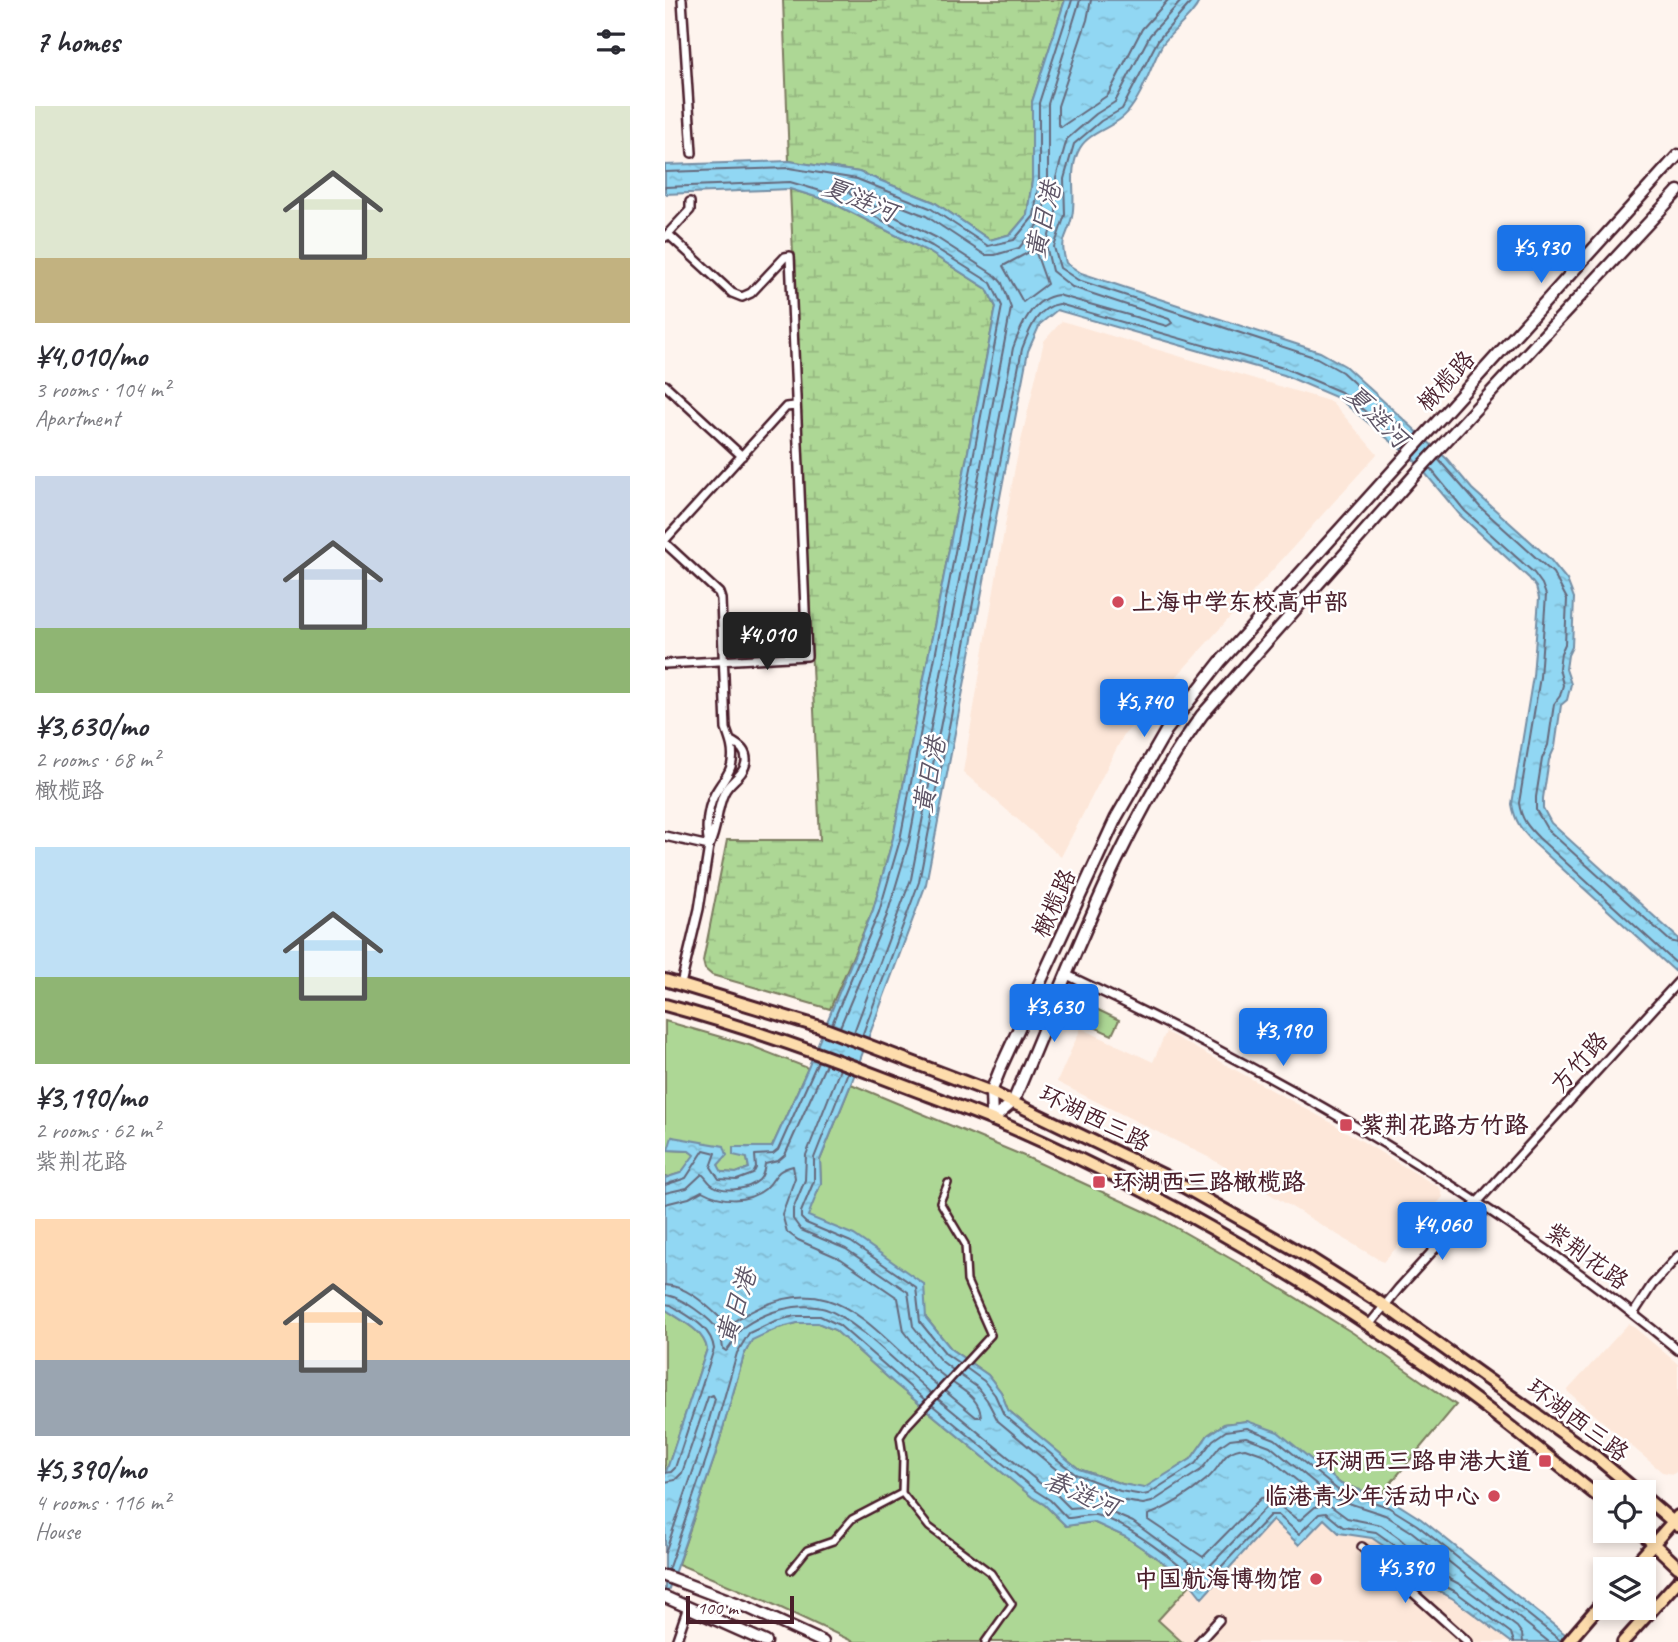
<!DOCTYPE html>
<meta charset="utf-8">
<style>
:root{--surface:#fff;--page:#f2f2f3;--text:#2b2b33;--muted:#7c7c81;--accent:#1a73e8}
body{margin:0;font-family:Caveat,"LXGW WenKai TC",sans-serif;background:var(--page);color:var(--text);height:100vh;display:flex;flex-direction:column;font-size:26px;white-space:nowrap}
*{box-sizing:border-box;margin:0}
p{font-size:23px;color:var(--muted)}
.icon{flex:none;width:38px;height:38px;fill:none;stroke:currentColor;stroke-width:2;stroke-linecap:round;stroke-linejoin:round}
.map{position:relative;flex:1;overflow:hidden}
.panel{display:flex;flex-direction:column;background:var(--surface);width:665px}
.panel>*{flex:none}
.controls{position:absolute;left:928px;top:1480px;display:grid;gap:14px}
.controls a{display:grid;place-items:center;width:63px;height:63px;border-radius:0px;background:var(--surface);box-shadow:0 4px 10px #0003;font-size:35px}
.scale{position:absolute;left:21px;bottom:18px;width:108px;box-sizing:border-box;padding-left:7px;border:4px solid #4a1f2b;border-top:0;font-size:19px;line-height:24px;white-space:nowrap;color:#4a1f2b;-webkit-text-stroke:5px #fff;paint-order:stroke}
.price{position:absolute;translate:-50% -60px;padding:0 16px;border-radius:7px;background:var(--accent);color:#fff;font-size:23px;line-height:46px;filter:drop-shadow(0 2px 4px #0008)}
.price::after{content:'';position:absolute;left:50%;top:42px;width:21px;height:16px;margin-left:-10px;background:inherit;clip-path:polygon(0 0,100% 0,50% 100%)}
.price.selected{background:#222;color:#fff}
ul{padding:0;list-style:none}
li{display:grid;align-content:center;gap:14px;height:371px;padding:0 35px}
li span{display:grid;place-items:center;height:217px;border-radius:0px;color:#555}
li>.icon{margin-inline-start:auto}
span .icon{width:126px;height:126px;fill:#fffc;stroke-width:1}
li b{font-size:30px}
h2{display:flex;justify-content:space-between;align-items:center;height:84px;padding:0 35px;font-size:30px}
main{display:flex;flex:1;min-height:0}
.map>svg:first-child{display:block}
.built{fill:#fde7d9}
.wetland{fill:url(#wetland-marsh);stroke:#7c7b60;stroke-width:2}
.park{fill:#add795;stroke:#7c7b60;stroke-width:2}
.water{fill:url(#water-ripples);stroke:#758da3;stroke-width:2}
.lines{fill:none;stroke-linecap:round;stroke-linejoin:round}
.shore{stroke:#66697b;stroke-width:2}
.pedestrian-casing{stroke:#4a1f2b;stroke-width:10}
.minor-casing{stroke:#4a1f2b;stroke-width:12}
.secondary-casing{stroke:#4a1f2b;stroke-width:15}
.primary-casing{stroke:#4a1f2b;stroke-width:16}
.pedestrian{stroke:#fff;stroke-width:5}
.minor{stroke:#fff;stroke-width:7}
.secondary{stroke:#fff;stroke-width:10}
.primary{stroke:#fddcac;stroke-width:10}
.poi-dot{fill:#d1495b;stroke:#fff;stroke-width:2.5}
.labels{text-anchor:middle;stroke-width:5;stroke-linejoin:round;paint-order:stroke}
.street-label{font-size:24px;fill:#4a1f2b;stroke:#fff}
.poi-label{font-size:24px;font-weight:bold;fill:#4a1f2b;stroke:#fff;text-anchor:start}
.water-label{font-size:26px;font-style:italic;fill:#5f5667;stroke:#fff}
</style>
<main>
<section class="panel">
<h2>7 homes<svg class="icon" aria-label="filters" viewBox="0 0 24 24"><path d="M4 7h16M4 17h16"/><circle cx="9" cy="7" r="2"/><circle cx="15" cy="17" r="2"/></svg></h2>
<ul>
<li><span style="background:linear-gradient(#dfe7d0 70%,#c2b280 0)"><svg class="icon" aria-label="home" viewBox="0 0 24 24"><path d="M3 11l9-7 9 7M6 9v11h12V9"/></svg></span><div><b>¥4,010/mo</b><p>3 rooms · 104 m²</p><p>Apartment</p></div></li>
<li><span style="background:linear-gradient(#c9d6e8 70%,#8fb573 0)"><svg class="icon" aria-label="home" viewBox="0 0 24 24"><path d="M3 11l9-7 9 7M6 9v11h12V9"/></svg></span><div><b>¥3,630/mo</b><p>2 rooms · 68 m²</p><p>橄榄路</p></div></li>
<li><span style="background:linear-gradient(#bfe0f5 60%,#8fb573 0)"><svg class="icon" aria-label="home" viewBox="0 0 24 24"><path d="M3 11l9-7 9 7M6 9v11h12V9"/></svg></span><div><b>¥3,190/mo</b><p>2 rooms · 62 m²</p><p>紫荆花路</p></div></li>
<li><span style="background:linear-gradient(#ffd9b3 65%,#9aa5b1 0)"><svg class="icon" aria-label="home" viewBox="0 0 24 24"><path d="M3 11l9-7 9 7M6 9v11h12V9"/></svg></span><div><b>¥5,390/mo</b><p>4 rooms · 116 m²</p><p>House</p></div></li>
</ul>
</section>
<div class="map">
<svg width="1013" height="1642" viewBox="0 0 1013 1642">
<defs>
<pattern id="wetland-marsh" width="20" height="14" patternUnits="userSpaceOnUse" patternTransform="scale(1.75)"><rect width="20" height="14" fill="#add795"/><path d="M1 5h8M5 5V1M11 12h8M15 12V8" fill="none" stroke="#96b881"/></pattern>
<pattern id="water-ripples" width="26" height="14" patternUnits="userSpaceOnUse" patternTransform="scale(1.75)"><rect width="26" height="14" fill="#91d7f3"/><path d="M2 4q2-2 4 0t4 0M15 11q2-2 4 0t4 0" fill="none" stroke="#7fb8d0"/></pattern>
</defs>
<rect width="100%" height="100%" fill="#fef4ee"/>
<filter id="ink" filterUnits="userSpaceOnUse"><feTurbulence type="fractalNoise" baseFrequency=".0143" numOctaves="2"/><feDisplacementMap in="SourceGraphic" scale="14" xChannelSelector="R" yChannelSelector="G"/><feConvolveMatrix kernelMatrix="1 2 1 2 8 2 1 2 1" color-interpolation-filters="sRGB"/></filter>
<g filter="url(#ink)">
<path class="built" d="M397 321 667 402 712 454 458 736 396 857 298 772 350 467 379 341Z
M416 1028 488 1062 501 1032 665 1122 775 1188 778 1197 718 1262 545 1158 392 1082Z
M964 1323 1013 1364V1471L1008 1474 997 1472 902 1391Z
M659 1519 674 1533 707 1538 723 1549 761 1584 787 1598 846 1642H517L493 1620 526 1584 538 1597 609 1520Z"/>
<path class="wetland" d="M118 0H400L367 102V181L362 215 346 234 325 240 269 202 194 172 124 161Z
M125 189 164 201 264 252 322 289 331 307 228 838 208 910 165 1009 47 975 40 969 38 961 62 840H155Z"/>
<path class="park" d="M425 1006 454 1020 447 1035 418 1022Z
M0 1021 84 1045 143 1068 107 1147 82 1158 84 1168 72 1173 56 1172 53 1165 8 1137 4 1150 24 1151 30 1155 16 1173 0 1178Z
M186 1084 359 1156 492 1217 591 1273 688 1333 791 1405 715 1496 676 1484 635 1452 582 1421 559 1424 543 1435 526 1459 479 1489 457 1484 414 1469 392 1451 343 1410 336 1392 323 1375 287 1350 261 1318 142 1216 156 1183 155 1160Z
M0 1309C15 1320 39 1330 42 1349L0 1475Z
M132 1323H153L170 1330 229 1383 367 1497 380 1505 401 1526 428 1522 461 1537 522 1579 526 1584 493 1620 517 1642H189L99 1600 13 1564 50 1456 79 1355 87 1339 113 1328Z"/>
<path class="water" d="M400 0H535C527 18 508 29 497 45 485 67 479 93 462 113 451 127 425 131 415 148 402 171 412 194 407 217 402 240 394 237 401 263L416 273 655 352 680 366 782 459 807 489 884 558 902 580 909 598 907 647 903 655 901 669 906 684 902 700 896 705 890 747 884 760 878 798V808L886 823 1013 938V974L869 843C857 831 850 822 847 804L868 676 874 598 871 587 864 578 795 515 750 461 673 398 619 375 392 310 375 324 363 351 261 884 186 1084 155 1160 156 1183 143 1216 189 1235 259 1284 261 1318 287 1350 323 1375 336 1392 343 1410 414 1469 457 1484 479 1488 526 1459 543 1435 559 1424 582 1421 613 1432 676 1484 726 1500 756 1519 910 1642H846L787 1598 761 1584 723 1549 707 1538 674 1533 659 1519 634 1545 608 1520 537 1598 522 1579 461 1537 428 1522 401 1526 380 1505 367 1497 229 1383 170 1330 153 1323H132L113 1328 87 1340 79 1355 50 1456 0 1600V1475L42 1349C39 1330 15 1320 0 1309V1178L16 1173 29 1155 24 1151 3 1150 7 1137 59 1146 62 1155 53 1165 57 1172 71 1173 84 1168 82 1158 68 1155V1147H107L143 1068 208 910 228 838 331 307 322 289 264 252 164 201 125 189 0 194V165L124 161 194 172 269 202 325 240 346 234 362 215 367 181V102Z"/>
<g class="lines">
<path class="shore" d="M426 0 422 20 393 106V124L396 127 443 95 477 29 503 0
M528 0 493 40 457 109 436 121 409 144 399 179 400 215 389 247 395 268 413 280 652 358 677 372 749 438
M0 172 124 168 192 179 265 208 323 246 349 240 369 216 374 181V103L407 0
M0 187 125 182 166 194 267 246 326 283 337 306 235 840 214 912 167 1024
M366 251 371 253 382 284 358 302 338 266Z
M773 459 815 507 888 573 902 599 900 644 896 653 894 668 898 685 895 696 889 704 883 745 877 759 871 797V810L882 829 1005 941 1013 943
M765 468 800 511 869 573 877 584 881 595 875 677 854 803C856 819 863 827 874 838L1013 965
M175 1027 222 915 244 842 346 308 337 283 331 276 272 238 185 194 183 190 190 188 261 216 320 255H330L354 248 377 220 383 182V104L415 0
M189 1032 246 879 348 348C356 326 367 298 393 295L502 326 507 323 504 319 407 287 387 271 381 245 391 213V178L402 139 431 114 450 102 485 35 517 0
M197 1036 254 882 357 349C364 331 372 307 394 304L622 369 676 392 742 445
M175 1069 141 1155 140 1180 128 1209V1219L136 1230 181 1249 243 1292 248 1326 275 1360 288 1370
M183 1072 149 1158V1181L136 1212V1218L141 1223 186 1242 251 1287 255 1322 281 1354 294 1363
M0 1185 21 1178 39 1150 51 1153 46 1167 54 1179 72 1180 88 1174 91 1168 90 1155 108 1154 113 1150 153 1061
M0 1193 22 1188 37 1174C41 1177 43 1183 49 1186 61 1193 84 1189 94 1180 99 1175 99 1169 100 1164L113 1161 120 1155 161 1064
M0 1204 24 1198 37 1191C55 1201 81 1204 100 1189 112 1179 107 1171 128 1166L130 1178 117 1214 122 1232 133 1240 176 1259 233 1298 239 1331 267 1367 281 1378
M0 1285C25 1286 46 1310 63 1325 166 1258 197 1322 273 1386
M0 1295C15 1296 47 1319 54 1332 57 1337 57 1343 58 1349L61 1351C69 1345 70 1332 80 1326 100 1312 132 1302 157 1308 185 1314 241 1372 266 1393
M0 1304 6 1305C24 1317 46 1326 49 1349L10 1468 6 1472 0 1473
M301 1368 319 1381 330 1395 339 1415 410 1474 455 1491 478 1495 483 1494 530 1464 548 1440 561 1431 582 1428 610 1439 673 1490 723 1507 752 1525 896 1641
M295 1375 312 1387 322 1400 333 1421 405 1481 454 1500 478 1504 487 1502 536 1470 555 1446 565 1439 581 1437 605 1446 668 1498 720 1515 747 1532 884 1642
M280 1391 311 1417H316C315 1400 301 1392 288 1383
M273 1399 376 1484 390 1493 405 1508 431 1506 468 1522 537 1572 540 1571 601 1507H616L634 1521 650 1507 663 1504 682 1518 716 1525 734 1538 770 1571 796 1585 852 1627 857 1634 858 1642
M267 1405 371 1491 385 1500 402 1518C411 1518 421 1514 430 1515 460 1521 515 1564 536 1585L540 1584 605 1515H613L634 1534 654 1514 661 1513 678 1527 711 1532 728 1544 765 1578 791 1592 846 1633 849 1642
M580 1448 600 1455 645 1491 646 1496 634 1506 615 1495 596 1498 538 1557 483 1520V1515C503 1508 526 1493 542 1479 558 1466 556 1450 580 1448Z
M0 1482 10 1480 17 1473 43 1397 48 1395 50 1399 35 1451 0 1553
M3 1570 43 1454 72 1353 84 1333 110 1321 130 1316H155L174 1325 260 1400"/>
<g class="pedestrian-casing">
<path id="pedestrian" d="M237 1493 264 1527 326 1573 347 1604 320 1642
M126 1570 142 1550 168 1541 187 1519 237 1493 238 1457 235 1437 242 1426 326 1335 302 1281 300 1244 275 1202 283 1183"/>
</g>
<g class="minor-casing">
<path id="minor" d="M17 0 27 153
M0 237 25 210V202
M0 385 77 456
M0 540 121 407 130 406
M0 543 54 593 56 599 61 729C65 740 69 750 67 762 66 772 59 779 54 787 42 804 40 827 44 846
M0 664 142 656 125 256 120 257 86 293 77 297 67 293 3 234
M0 836 44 846 34 909 16 984
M44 846C53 828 51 810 59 793 64 781 79 776 81 762 82 751 75 746 66 741
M402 975C619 1077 827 1197 1013 1350
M968 1314 987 1285 1013 1256
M704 1325 734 1288 1013 982
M697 1547 803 1642
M11 1642 23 1607
M534 1642 554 1620"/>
</g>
<g class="secondary-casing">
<path id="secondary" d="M327 1120 326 1092 336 1067 451 818 501 731 555 662 1013 155
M327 1120 348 1102C405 970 452 832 537 715L754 470 1013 191
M0 1576 84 1608 158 1642
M0 1597 101 1642"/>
</g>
<g class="primary-casing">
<path id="primary" d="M0 980 155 1027 326 1092 498 1175 643 1257 720 1306 931 1457 974 1493
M0 1005C78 1026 154 1053 229 1082 268 1097 307 1111 345 1127 491 1191 631 1273 761 1364 823 1407 881 1455 940 1502
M978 1496 1013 1526
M975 1531 1013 1567
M965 1570 1013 1516
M903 1642 940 1599
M958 1642 1013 1581"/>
</g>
<use href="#pedestrian" class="pedestrian"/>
<use href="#minor" class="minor"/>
<use href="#secondary" class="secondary"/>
<use href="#primary" class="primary"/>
</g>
</g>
<g class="poi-dot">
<circle cx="453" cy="602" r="7"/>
<rect x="674" y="1118" width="14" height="14" rx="3.5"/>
<rect x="427" y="1175" width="14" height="14" rx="3.5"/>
<rect x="873" y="1454" width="14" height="14" rx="3.5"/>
<circle cx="829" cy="1496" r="7"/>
<circle cx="651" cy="1579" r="7"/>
</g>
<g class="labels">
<g class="street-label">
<text transform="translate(781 381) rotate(-48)" y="8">橄榄路</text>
<text transform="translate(389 903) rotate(-66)" y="8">橄榄路</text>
<text transform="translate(914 1062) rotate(-48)" y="8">方竹路</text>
<text transform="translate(430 1118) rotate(26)" y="8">环湖西三路</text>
<text transform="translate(922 1256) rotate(36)" y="8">紫荆花路</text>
<text transform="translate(913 1420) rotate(37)" y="8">环湖西三路</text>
</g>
<g class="poi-label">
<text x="467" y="610">上海中学东校高中部</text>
<text x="695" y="1133">紫荆花路方竹路</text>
<text x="448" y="1190">环湖西三路橄榄路</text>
<text x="866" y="1469" text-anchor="end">环湖西三路申港大道</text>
<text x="815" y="1504" text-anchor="end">临港青少年活动中心</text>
<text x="637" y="1587" text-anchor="end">中国航海博物馆</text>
</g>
<g class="water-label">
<text transform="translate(195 199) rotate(22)" y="9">夏涟河</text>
<text transform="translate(378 220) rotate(-77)" y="9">黄日港</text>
<text transform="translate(712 416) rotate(44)" y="9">夏涟河</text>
<text transform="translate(264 775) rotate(-79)" y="9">黄日港</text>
<text transform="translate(71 1306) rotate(-72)" y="9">黄日港</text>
<text transform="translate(417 1493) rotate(23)" y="9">春涟河</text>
</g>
</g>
</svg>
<div class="controls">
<a><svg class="icon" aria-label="locate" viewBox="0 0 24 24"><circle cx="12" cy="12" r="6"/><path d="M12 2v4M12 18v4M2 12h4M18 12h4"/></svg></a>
<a><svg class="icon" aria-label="layers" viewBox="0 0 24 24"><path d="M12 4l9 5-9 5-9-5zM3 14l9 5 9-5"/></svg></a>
</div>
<div class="scale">100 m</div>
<b class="price" style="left:876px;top:285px">¥5,930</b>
<b class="price selected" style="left:102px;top:672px">¥4,010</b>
<b class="price" style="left:479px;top:739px">¥5,740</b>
<b class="price" style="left:389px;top:1044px">¥3,630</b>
<b class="price" style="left:618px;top:1068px">¥3,190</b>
<b class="price" style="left:777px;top:1262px">¥4,060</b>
<b class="price" style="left:740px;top:1605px">¥5,390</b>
</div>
</main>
